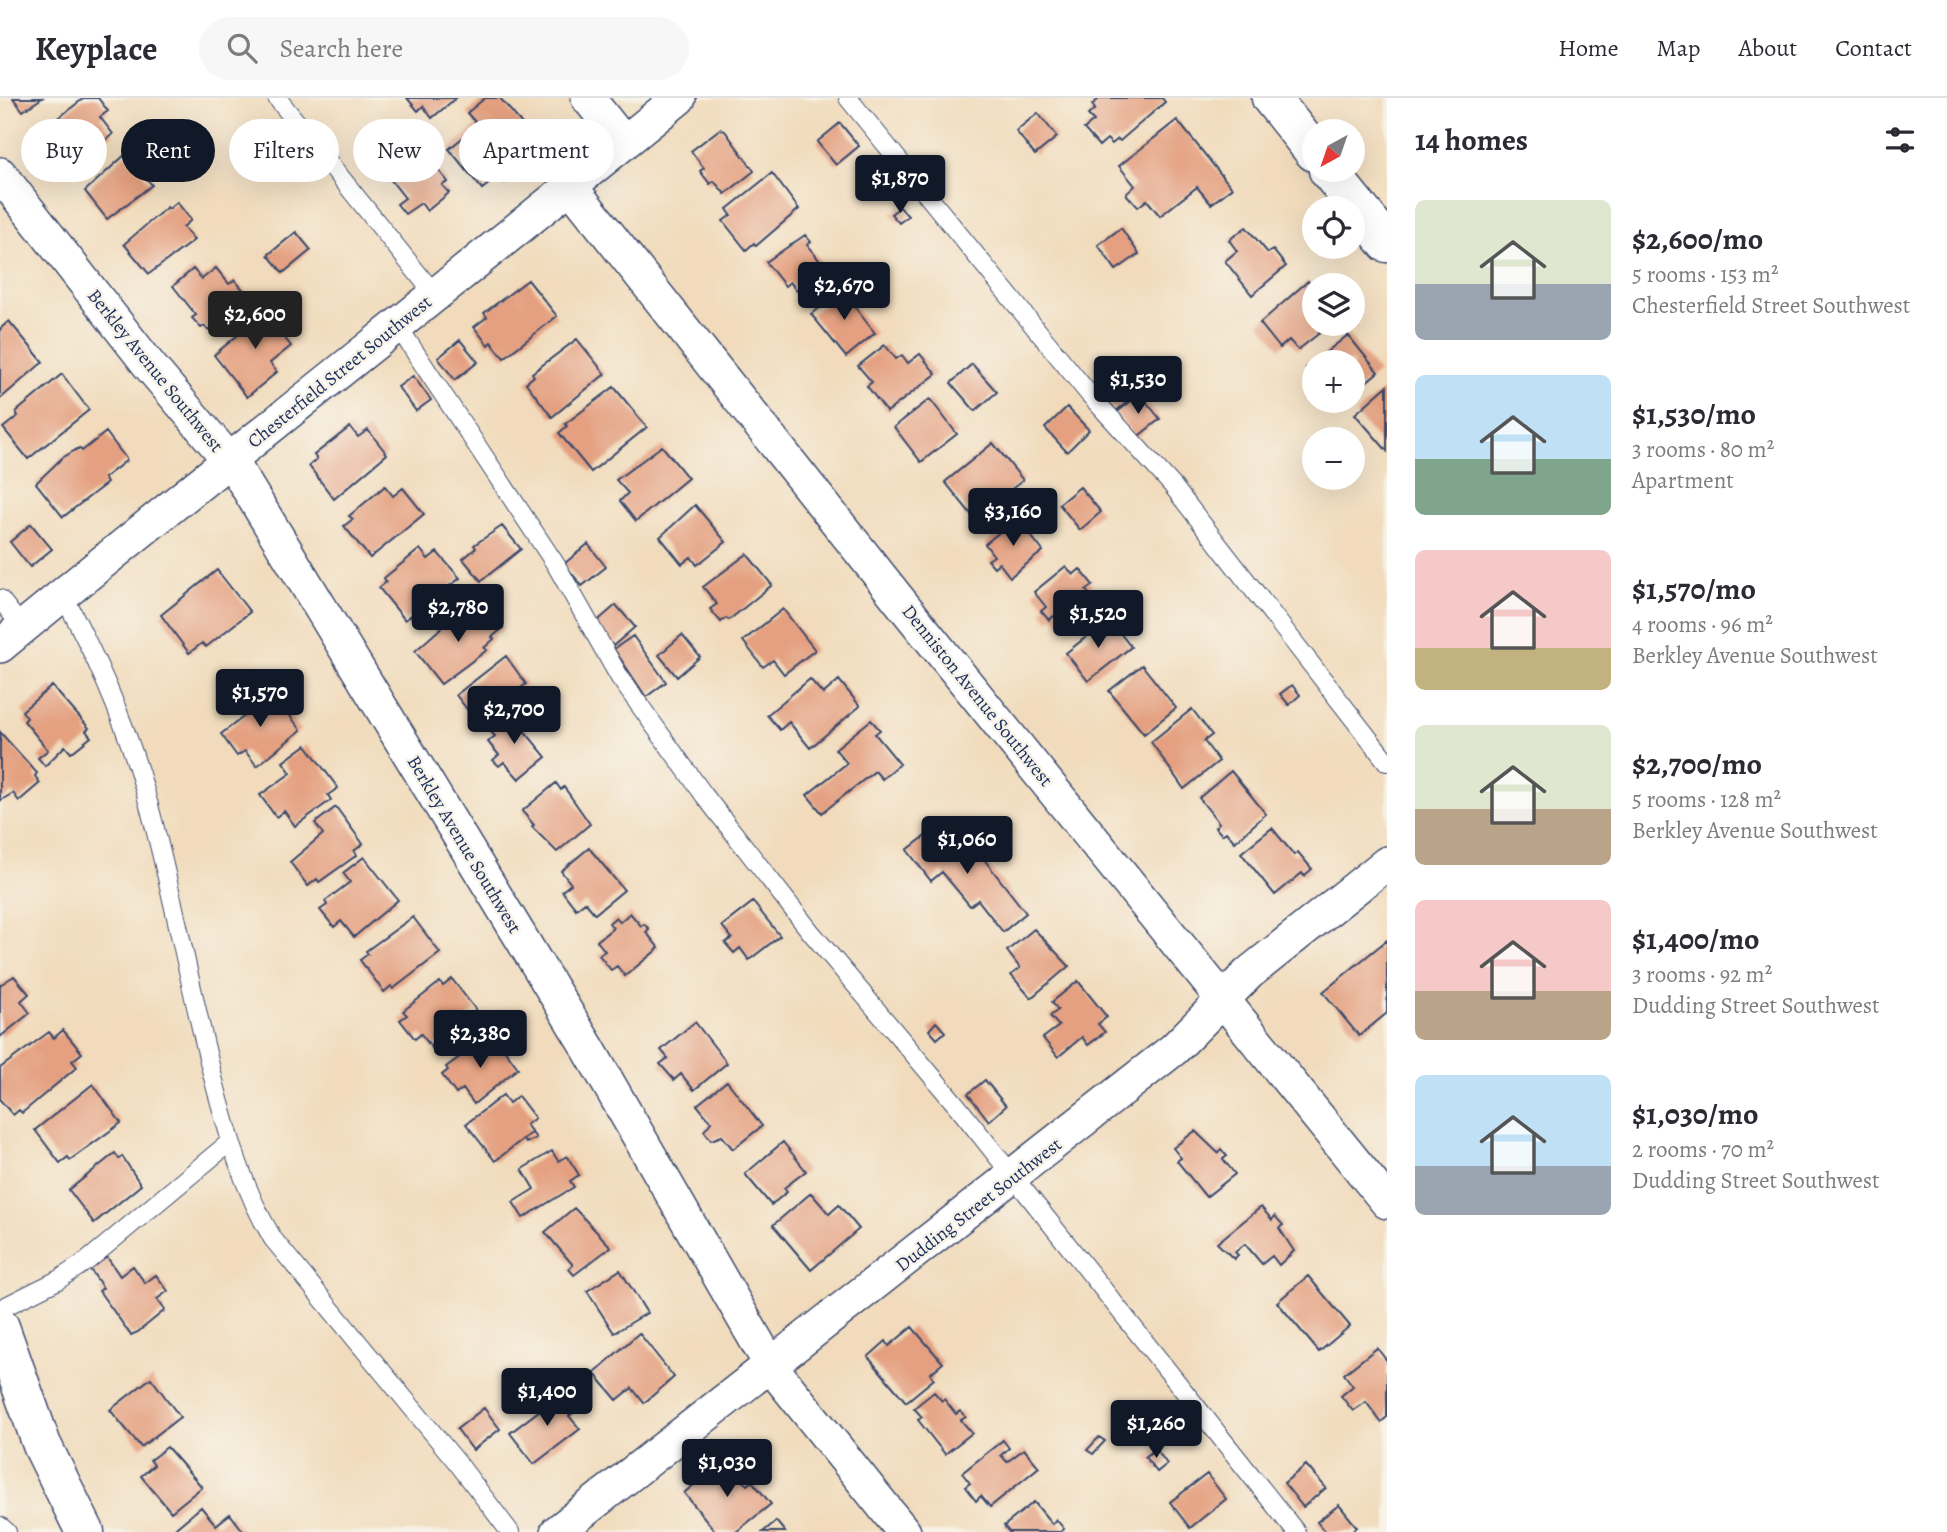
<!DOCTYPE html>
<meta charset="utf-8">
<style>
:root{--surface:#fff;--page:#f7f7f7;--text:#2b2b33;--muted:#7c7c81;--line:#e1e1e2;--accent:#111827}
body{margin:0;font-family:Alegreya,serif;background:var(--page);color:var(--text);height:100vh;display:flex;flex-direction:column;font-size:26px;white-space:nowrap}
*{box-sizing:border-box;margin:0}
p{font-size:23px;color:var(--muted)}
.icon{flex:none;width:38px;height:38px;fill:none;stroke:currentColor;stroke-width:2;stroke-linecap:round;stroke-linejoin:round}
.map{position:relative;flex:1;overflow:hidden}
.sheet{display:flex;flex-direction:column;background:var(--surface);width:560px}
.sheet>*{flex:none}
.banner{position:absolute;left:21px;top:21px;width:665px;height:63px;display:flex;gap:14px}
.needle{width:46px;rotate:220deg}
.buttons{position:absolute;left:1302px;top:21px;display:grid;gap:14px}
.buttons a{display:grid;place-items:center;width:63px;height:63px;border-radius:50%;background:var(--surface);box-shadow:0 7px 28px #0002;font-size:35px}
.price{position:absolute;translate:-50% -60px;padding:0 16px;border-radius:7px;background:var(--accent);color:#fff;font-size:23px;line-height:46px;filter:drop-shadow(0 2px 4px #0008)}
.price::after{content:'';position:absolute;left:50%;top:42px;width:21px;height:16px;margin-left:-10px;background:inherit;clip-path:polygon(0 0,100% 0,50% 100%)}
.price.on{background:#222;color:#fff}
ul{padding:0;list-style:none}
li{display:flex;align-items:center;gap:21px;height:175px;padding:0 28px}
li span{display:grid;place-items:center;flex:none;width:196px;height:140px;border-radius:10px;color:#555}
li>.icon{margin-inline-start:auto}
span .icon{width:84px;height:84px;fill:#fffc;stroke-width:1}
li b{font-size:30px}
h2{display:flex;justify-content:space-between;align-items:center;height:84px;padding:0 28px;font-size:30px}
.tag{padding:0 24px;border-radius:32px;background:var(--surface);box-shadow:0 7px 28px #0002;font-size:24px;line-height:63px}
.tag.on{background:var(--accent);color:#fff}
header{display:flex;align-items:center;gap:42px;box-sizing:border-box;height:98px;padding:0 35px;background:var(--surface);border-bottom:2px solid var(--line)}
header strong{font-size:33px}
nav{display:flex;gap:38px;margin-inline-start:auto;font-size:24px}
.search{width:490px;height:63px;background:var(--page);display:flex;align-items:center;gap:18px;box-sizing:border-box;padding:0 24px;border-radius:38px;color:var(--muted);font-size:26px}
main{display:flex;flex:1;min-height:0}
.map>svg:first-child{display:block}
.building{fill:#e4a080}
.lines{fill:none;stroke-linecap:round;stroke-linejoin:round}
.service-casing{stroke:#3b496c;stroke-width:20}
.minor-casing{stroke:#3b496c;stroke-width:36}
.tertiary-casing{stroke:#3b496c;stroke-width:41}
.service{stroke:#fff;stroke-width:18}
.minor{stroke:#fff;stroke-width:33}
.tertiary{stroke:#fff;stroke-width:38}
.labels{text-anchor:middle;stroke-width:5;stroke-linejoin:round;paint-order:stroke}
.street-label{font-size:19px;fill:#1b2f5e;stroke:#f7f3e8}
</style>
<header>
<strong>Keyplace</strong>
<div class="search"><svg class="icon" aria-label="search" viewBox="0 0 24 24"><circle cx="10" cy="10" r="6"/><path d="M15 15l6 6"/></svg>Search here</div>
<nav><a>Home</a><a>Map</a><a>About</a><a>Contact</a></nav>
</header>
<main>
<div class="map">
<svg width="1387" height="1434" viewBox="0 0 1387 1434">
<rect width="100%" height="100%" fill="#f7f3e8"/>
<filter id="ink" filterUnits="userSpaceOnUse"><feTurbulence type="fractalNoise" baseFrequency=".0143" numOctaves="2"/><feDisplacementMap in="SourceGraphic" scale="14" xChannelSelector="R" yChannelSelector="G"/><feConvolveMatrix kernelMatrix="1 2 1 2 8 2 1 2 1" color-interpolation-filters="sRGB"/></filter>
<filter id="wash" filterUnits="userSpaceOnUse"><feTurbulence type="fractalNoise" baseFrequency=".00686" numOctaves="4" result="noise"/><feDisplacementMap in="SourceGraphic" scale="28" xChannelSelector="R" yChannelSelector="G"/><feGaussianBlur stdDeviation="1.57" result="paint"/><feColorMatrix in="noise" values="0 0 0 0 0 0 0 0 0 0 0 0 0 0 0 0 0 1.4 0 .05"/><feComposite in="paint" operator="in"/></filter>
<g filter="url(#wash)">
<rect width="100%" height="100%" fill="#f1dbbc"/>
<g id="blocks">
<path class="building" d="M13 0H42L23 13Z
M84 0H98L108 13 100 19 113 36 77 64 74 61 66 68 42 37 50 31 48 28Z
M407 0H456L432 20 423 8 418 13Z
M485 0H500L538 45 516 64 522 72 505 85 499 78 482 91 449 51 478 27 467 15Z
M1100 0H1162L1165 4 1120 43 1118 41 1112 46 1107 41 1099 48 1084 31 1094 23 1088 17 1095 11 1092 7Z
M1038 15 1057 39 1035 57 1016 33Z
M1177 22 1232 90 1211 106 1197 89 1160 118 1147 102 1138 109 1126 96 1135 88 1119 68Z
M840 25 859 48 836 67 817 44Z
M720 31 725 33 754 73 725 96 714 83 710 86 700 73 704 70 691 53Z
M416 44 448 84 442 87 449 95 427 113 421 105 405 116 397 106 405 100 382 71Z
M138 50 151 66 141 74 152 87 107 121 85 93 126 56 128 58Z
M772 75 799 111 756 148 754 145 746 152 723 123 731 117 727 111Z
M177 104 191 122 183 129 194 142 149 176 124 146 167 109 169 111Z
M900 109 908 118 899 125 891 116Z
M1246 129 1268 155 1273 152 1286 168 1252 197 1225 163 1237 153 1229 142Z
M1121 130 1139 156 1116 172 1098 147Z
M296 134 311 152 283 175 268 157Z
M805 137 811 144 807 147 832 178 804 201 790 184 785 188 766 164Z
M216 170 229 186 235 182 251 201 208 232 204 228 201 230 192 220 196 217 173 188 193 171 202 181Z
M528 182 557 218 504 260 491 244 488 247 474 229 487 219 484 215Z
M1308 183 1314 191V226H1331L1298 252 1289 242 1280 250 1260 225Z
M851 188 861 200 853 207 875 235 846 259 811 216Z
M274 207 289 227 280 234 291 248 270 265 277 274 247 299 214 257Z
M9 223 43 264 0 301V231Z
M1348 237 1378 274 1353 295V264H1314V280L1306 270Z
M577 241 605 276 552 319 526 285 534 278 532 275Z
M460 242 478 264 455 282 438 260Z
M885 247 896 261 902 257 908 265 920 256 936 276 887 314 867 288 872 284 858 268Z
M972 266 997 294 975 313 951 285Z
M1122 271 1140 294 1116 313 1098 291Z
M62 276 89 312 28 361 3 330 18 318 16 314Z
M413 278 431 302 416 313 398 289Z
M1387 288V353L1355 316Z
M614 289 647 329 591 374 559 335 567 328 565 326Z
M1140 296 1160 321 1136 340 1116 315Z
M930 301 957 336 921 364 894 329Z
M1067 309 1089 332 1067 354 1045 330Z
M350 329 358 339 368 332 387 356 334 401 309 368 317 361 314 357Z
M106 334 127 362 104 380 107 385 63 419 36 385 62 360 79 350 82 353Z
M993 345 1023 382 975 421 945 384Z
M662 348 688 380 636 423 620 403 628 395 616 382Z
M385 388 393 398 403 390 424 416 370 460 344 428 353 421 349 418Z
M1080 389 1101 414 1080 432 1059 406Z
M695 407 726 444 697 467 691 459 682 466 660 439Z
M1017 420 1043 453 1010 479 999 465 994 469 988 462 994 458 985 446Z
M31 426 52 451 30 469 10 444Z
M502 428 521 451 481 483 463 461 476 450 474 447Z
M588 446 606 469 582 488 564 466Z
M420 451 428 461 437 454 460 480 405 522 379 490 386 484 384 480Z
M747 456 772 487 729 522 726 520 721 524 710 511 717 506 703 489Z
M1066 468 1073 477 1080 471 1093 487 1086 492 1095 504 1063 529 1054 518 1049 522 1041 513 1046 509 1034 494Z
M217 472 250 514 206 549 202 545 189 555 161 517Z
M616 507 635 529 613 548 594 526Z
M471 511 479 521 489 513 503 530 492 539 494 541 484 550 487 552 441 586 415 553 458 515 461 519Z
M783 511 815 552 784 576 773 562 763 569 743 543Z
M1109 521 1131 549 1088 583 1066 555Z
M682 537 700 559 677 579 659 557Z
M633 538 666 584 646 599 614 551Z
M506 558 526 586 477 624 456 597Z
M1142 567 1176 610 1144 636 1109 593Z
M810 581 823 596 839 582 860 608 810 650 789 624 780 632 767 617Z
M1292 587 1300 597 1289 607 1280 596Z
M52 588 89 630 86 633 91 639 71 655 65 648 45 668 38 660 48 652 24 623 27 620 22 613Z
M256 592 270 610 279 604 301 632 257 668 245 653 237 658 221 636 246 617 237 606Z
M1192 611 1212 637 1204 643 1219 663 1184 691 1151 644Z
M509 614 546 659 519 681 504 664 499 668 493 662 499 657 488 644 495 638 488 631Z
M871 622 880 632 875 636 900 666 882 681 875 673 822 715 807 697 847 665 835 651Z
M0 634 37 675 35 678 40 685 19 703 13 695 0 703Z
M306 647 338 690 328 697 331 702 295 728 284 713 276 719 260 697 291 675 283 664Z
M1231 673 1266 716 1235 744 1226 734 1222 737 1215 729 1219 725 1199 700Z
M556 685 561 692 564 689 590 726 557 754 532 729 534 727 522 713Z
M336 709 363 746 354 753 357 757 319 784 317 781 308 788 290 764 323 736 315 725Z
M940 727 962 755 972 746 1026 815 1003 834 978 802 970 808 942 774 931 783 907 752Z
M1272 730 1294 757 1298 754 1312 771 1304 778 1302 775 1275 797 1241 755Z
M589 750 624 792 595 816 585 804 576 811 562 793 571 786 561 773Z
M364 759 398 802 354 839 341 823 334 829 320 812 327 807 325 803 350 784 343 775Z
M753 804 780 838 749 862 740 850 734 855 725 845 732 840 722 828Z
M630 815 641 828 644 826 649 831 646 834 659 850 625 878 617 868 611 872 599 857 605 853 597 843 613 830 609 825 616 819 620 824Z
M413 819 440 855 393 891 391 888 384 894 360 862 368 856 366 853Z
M1034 831 1069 868 1031 900 1011 877 1020 870 1007 853Z
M1387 842V915L1359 938 1323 894Z
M14 878 29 896 21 903 30 915 0 939V887Z
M452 881 476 912 467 919 469 922 432 950 421 936 415 941 400 922 407 917 403 913 440 884 443 888Z
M1078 883 1107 919 1098 926 1105 934 1088 947 1082 939 1058 959 1043 940 1059 928 1050 918 1058 912 1052 904Z
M695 924 727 965 694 992 681 976 674 982 660 966 668 960 661 952Z
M936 924 945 934 937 941 929 932Z
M63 932 82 955 72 963 77 969 22 1015 19 1012 13 1017 0 1002V970L49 934 54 940Z
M495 939 518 970 474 1006 463 991 456 996 442 977 448 972 446 969 484 941 487 945Z
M985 982 1006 1008 989 1023 968 996Z
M727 983 762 1028 733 1051 722 1038 711 1042 704 1033 711 1024 697 1007Z
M93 986 121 1025 70 1062 68 1059 60 1065 35 1032Z
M503 997 509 1005 518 998 535 1020 526 1027 532 1034 524 1040 532 1035 536 1040 526 1045 523 1041 495 1063 466 1026Z
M1195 1033 1218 1055 1221 1051 1227 1058 1223 1061 1235 1076 1206 1099 1177 1063 1181 1060 1173 1050Z
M783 1044 806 1073 784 1090 787 1094 771 1107 745 1076Z
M552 1053 558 1063 567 1058 579 1077 570 1083 574 1089 523 1120 513 1104 534 1091 522 1071Z
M115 1055 119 1061 122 1058 141 1087 94 1125 69 1092Z
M811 1095 829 1116 839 1107 859 1131 811 1172 773 1127Z
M1261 1109 1272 1122 1275 1118 1283 1127 1279 1130 1294 1153 1279 1167 1272 1158 1262 1166 1245 1146 1235 1154 1238 1157 1234 1161 1217 1145Z
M574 1110 611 1149 574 1177 569 1171 573 1167 545 1134Z
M107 1159 120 1178 133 1168 145 1185 156 1177 168 1193 157 1201 165 1212 138 1234 131 1237 99 1193 103 1190 90 1171Z
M620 1172 647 1215 614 1235 587 1193Z
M1308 1178 1350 1228 1319 1254 1277 1204Z
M912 1229 943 1265 930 1276 934 1281 906 1304 868 1259 886 1243 889 1248Z
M639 1235 674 1279 644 1305 632 1290 617 1302 594 1275Z
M1377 1250 1387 1263V1319L1381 1324 1366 1304 1353 1313 1341 1298 1353 1288 1344 1276Z
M151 1280 180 1319 141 1349 110 1312Z
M565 1293 579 1310 569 1318 580 1331 534 1366 510 1335Z
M934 1294 942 1303 944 1301 956 1316 960 1313 966 1319 961 1322 972 1335 945 1356 918 1322 922 1319 914 1310Z
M484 1310 500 1331 473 1352 457 1331Z
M1099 1339 1105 1343 1093 1356 1087 1352Z
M1003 1342 1009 1350 1001 1357 1007 1364 1024 1351 1039 1369 990 1409 981 1398 976 1403 965 1389 970 1385 962 1375Z
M167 1349 202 1389 171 1414 141 1378 154 1367 150 1362Z
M1156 1351 1167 1366 1157 1374 1145 1359Z
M726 1360 747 1387 752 1383 771 1406 736 1434H716L684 1395Z
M1306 1367 1326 1390 1303 1409 1284 1385Z
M1207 1376 1226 1401 1190 1430 1170 1404Z
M1034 1404 1052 1426 1056 1421 1064 1431 1061 1434H1009L1004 1428Z
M1339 1407 1357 1429 1351 1434H1325L1317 1424Z
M201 1409 216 1427 230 1416 244 1434H171Z
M776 1423 785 1434H763Z"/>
</g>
</g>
<g filter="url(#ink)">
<use href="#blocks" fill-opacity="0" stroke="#3b496c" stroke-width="2"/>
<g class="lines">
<g class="service-casing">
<path id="service" d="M277 0 435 197
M848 0 1089 296 1172 387 1387 664
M397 227 556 467 620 580 704 697 810 833 958 1009 1296 1434
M63 497C96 558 126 626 145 693 172 788 189 887 214 983 229 1039 243 1091 273 1141L460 1368 510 1434
M0 501 22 529
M0 1211 58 1182 87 1163 230 1044
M0 1428 7 1434"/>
</g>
<g class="minor-casing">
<path id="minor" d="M588 0 624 45
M0 76 149 267 235 369 588 950 760 1249 777 1276 904 1434
M570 88 903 507 1387 1104
M0 548C225 363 454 184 679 0
M557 1434 1174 951 1249 875 1387 765"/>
</g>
<g class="tertiary-casing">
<path id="tertiary" d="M1271 0 1314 54
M1328 72 1387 145
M0 1229 42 1347 85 1434"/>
</g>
<use href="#service" class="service"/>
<use href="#minor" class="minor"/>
<use href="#tertiary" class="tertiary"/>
</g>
</g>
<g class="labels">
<g class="street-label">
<text transform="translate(156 272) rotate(51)" y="7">Berkley Avenue Southwest</text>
<text transform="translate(339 273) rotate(-39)" y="7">Chesterfield Street Southwest</text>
<text transform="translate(978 597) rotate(51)" y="7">Denniston Avenue Southwest</text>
<text transform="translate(465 746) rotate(59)" y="7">Berkley Avenue Southwest</text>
<text transform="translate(978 1106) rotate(-38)" y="7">Dudding Street Southwest</text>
</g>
</g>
</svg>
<div class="buttons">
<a><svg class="needle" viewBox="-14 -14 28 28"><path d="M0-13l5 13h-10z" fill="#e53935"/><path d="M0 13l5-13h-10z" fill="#7c7c81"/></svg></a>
<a><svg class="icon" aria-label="locate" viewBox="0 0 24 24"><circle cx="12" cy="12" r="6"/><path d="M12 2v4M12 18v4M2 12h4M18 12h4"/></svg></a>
<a><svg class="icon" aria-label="layers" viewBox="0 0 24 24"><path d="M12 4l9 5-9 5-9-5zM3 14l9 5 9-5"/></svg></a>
<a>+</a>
<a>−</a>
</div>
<b class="price" style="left:900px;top:117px">$1,870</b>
<b class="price" style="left:844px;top:224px">$2,670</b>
<b class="price on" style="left:255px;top:253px">$2,600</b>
<b class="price" style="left:1138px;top:318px">$1,530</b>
<b class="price" style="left:1013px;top:450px">$3,160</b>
<b class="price" style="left:458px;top:546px">$2,780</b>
<b class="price" style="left:1098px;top:552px">$1,520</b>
<b class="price" style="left:260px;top:631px">$1,570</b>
<b class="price" style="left:514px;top:648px">$2,700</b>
<b class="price" style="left:967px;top:778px">$1,060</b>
<b class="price" style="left:480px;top:972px">$2,380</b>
<b class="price" style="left:547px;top:1330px">$1,400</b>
<b class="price" style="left:1156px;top:1362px">$1,260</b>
<b class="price" style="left:727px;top:1401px">$1,030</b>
<div class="banner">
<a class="tag">Buy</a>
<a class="tag on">Rent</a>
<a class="tag">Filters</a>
<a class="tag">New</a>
<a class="tag">Apartment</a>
</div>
</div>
<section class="sheet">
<h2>14 homes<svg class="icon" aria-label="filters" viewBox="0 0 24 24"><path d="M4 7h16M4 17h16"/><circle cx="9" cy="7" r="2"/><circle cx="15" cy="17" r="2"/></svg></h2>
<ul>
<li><span style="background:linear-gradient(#dfe7d0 60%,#9aa5b1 0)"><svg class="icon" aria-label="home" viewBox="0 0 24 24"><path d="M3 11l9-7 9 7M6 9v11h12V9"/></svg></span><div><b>$2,600/mo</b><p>5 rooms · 153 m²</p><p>Chesterfield Street Southwest</p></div></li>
<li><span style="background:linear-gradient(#bfe0f5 60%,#7fa58c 0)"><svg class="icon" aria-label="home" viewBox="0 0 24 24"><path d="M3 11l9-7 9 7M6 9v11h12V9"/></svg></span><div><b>$1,530/mo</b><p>3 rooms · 80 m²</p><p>Apartment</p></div></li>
<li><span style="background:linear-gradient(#f6c9c9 70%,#c2b280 0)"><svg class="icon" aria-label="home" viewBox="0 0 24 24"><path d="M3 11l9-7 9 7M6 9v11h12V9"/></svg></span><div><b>$1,570/mo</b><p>4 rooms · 96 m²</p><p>Berkley Avenue Southwest</p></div></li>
<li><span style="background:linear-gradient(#dfe7d0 60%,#b9a48a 0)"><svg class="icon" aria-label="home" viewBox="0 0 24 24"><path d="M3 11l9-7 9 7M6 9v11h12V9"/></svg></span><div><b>$2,700/mo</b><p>5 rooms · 128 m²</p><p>Berkley Avenue Southwest</p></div></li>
<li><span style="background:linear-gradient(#f6c9c9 65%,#b9a48a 0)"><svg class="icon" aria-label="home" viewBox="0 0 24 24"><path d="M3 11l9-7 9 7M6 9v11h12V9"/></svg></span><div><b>$1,400/mo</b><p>3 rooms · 92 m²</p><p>Dudding Street Southwest</p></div></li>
<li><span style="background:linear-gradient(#bfe0f5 65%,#9aa5b1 0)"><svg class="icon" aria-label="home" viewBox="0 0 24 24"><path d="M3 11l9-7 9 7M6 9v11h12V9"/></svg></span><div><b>$1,030/mo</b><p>2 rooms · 70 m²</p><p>Dudding Street Southwest</p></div></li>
</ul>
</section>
</main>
